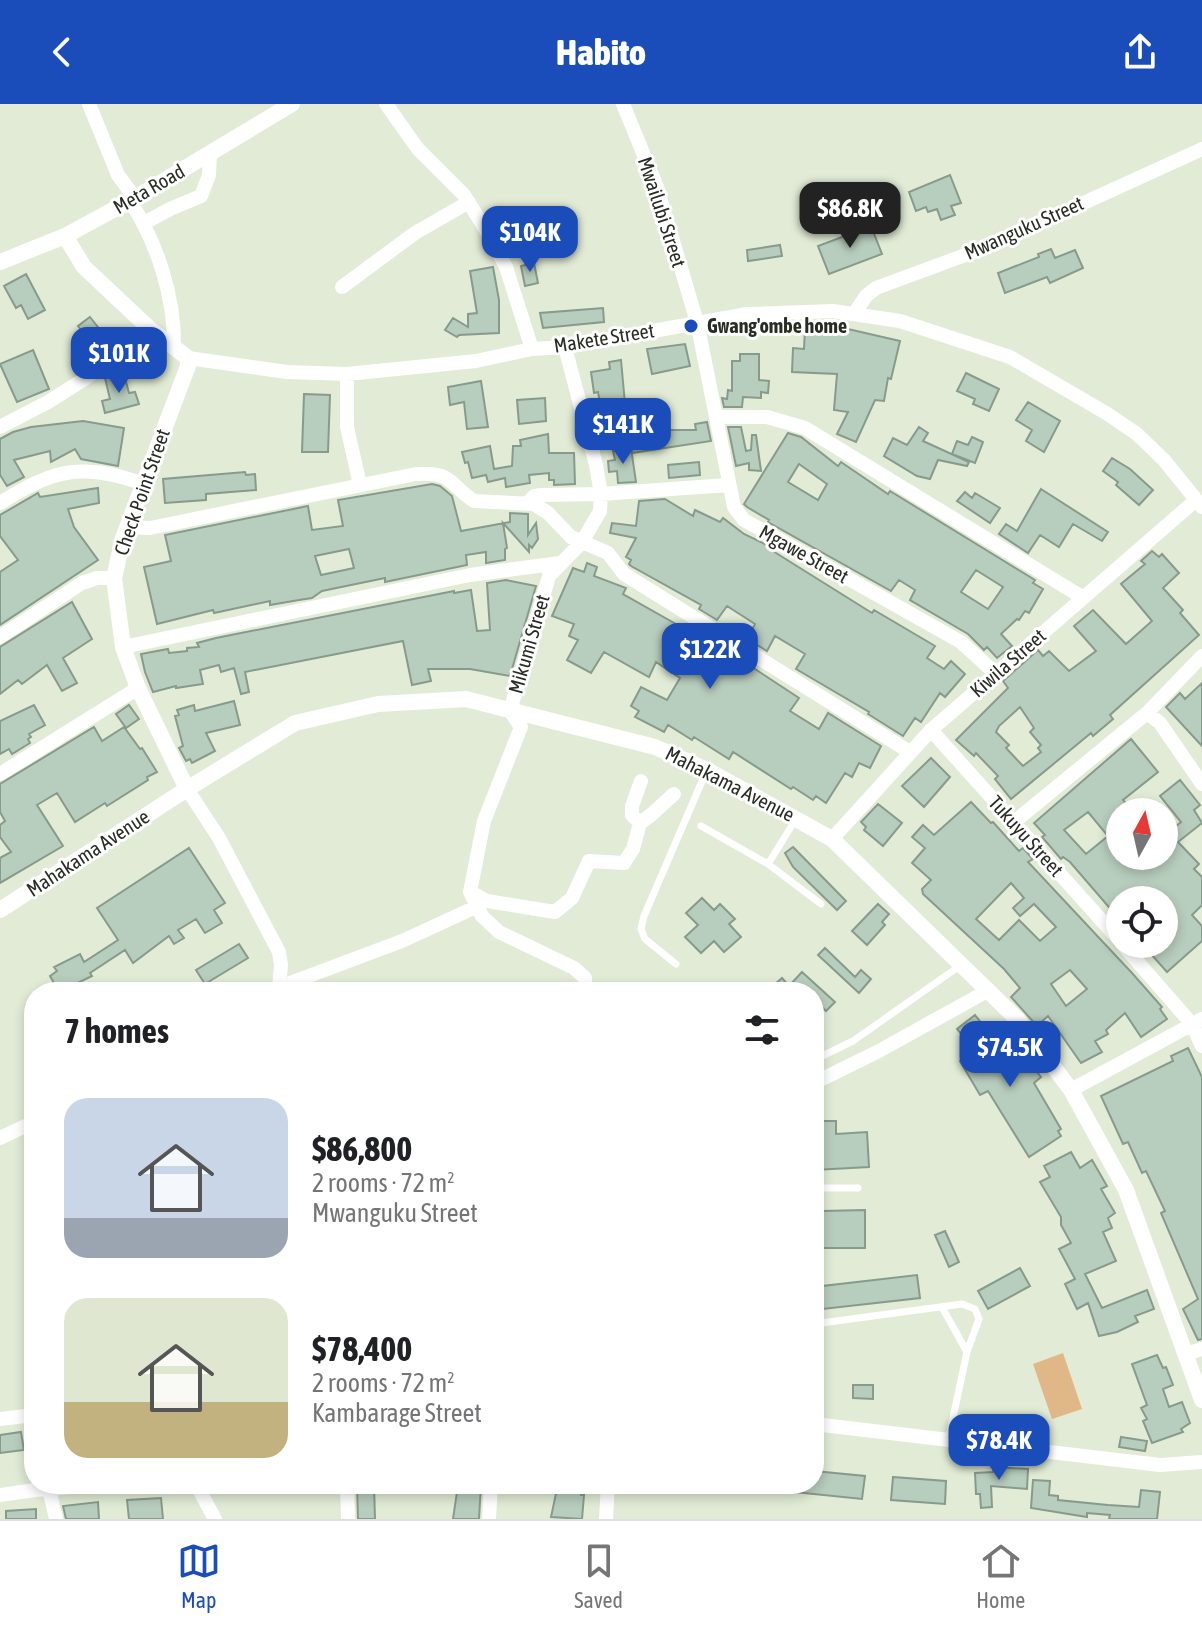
<!DOCTYPE html>
<meta charset="utf-8">
<style>
:root{--surface:#fff;--page:#f2f2f2;--text:#202124;--muted:#757577;--line:#e0e0e0;--accent:#1b4dba}
body{margin:0;font-family:"Asap Condensed",sans-serif;background:var(--page);color:var(--text);height:100vh;display:flex;flex-direction:column;font-size:30px;white-space:nowrap}
*{box-sizing:border-box;margin:0}
p{font-size:26px;color:var(--muted)}
.icon{flex:none;width:44px;height:44px;fill:none;stroke:currentColor;stroke-width:2;stroke-linecap:round;stroke-linejoin:round}
.map{position:relative;flex:1;overflow:hidden}
.details{position:absolute;left:24px;top:878px;width:800px;height:512px;display:flex;flex-direction:column;background:var(--surface);border-radius:32px;box-shadow:0 4px 12px #0003}
.details>*{flex:none}
.needle{width:52px;rotate:8deg}
.controls{position:absolute;left:1106px;top:694px;display:grid;gap:16px}
.controls a{display:grid;place-items:center;width:72px;height:72px;border-radius:50%;background:var(--surface);box-shadow:0 4px 12px #0003;font-size:40px}
.price{position:absolute;translate:-50% -68px;padding:0 18px;border-radius:16px;background:var(--accent);color:#fff;font-size:26px;line-height:52px;filter:drop-shadow(0 2px 4px #0008)}
.price::after{content:'';position:absolute;left:50%;top:48px;width:24px;height:18px;margin-left:-12px;background:inherit;clip-path:polygon(0 0,100% 0,50% 100%)}
.price.on{background:#222;color:#fff}
ul{padding:0;list-style:none}
li{display:flex;align-items:center;gap:24px;height:200px;padding:0 40px}
li span{display:grid;place-items:center;flex:none;width:224px;height:160px;border-radius:24px;color:#555}
li>.icon{margin-inline-start:auto}
span .icon{width:96px;height:96px;fill:#fffc;stroke-width:1}
li b{font-size:34px}
h2{display:flex;justify-content:space-between;align-items:center;height:96px;padding:0 40px;font-size:34px}
header{display:flex;justify-content:space-between;align-items:center;height:104px;padding:0 40px;background:var(--accent);color:#fff;font-size:36px;font-weight:800}
.tab-bar{display:flex;justify-content:space-around;align-items:center;height:112px;border-top:2px solid var(--line);background:var(--surface);font-size:22px;color:var(--muted)}
.tab-bar a{display:grid;justify-items:center;gap:4px}
.tab-bar .on{color:var(--accent)}
.map>svg:first-child{display:block}
.green{fill:#e0b887}
.building{fill:#b7cdbd;stroke:#879b8c;stroke-width:2;fill-rule:evenodd}
.lines{fill:none;stroke-linecap:round;stroke-linejoin:round}
.service{stroke:#fff;stroke-width:7}
.minor{stroke:#fff;stroke-width:14}
.tertiary{stroke:#fff;stroke-width:16}
.poi-dot{fill:#1b4dba;stroke:#fff;stroke-width:3}
.labels{text-anchor:middle;stroke-width:6;stroke-linejoin:round;paint-order:stroke}
.street-label{font-size:20px;fill:#282c23;stroke:#fff}
.poi-label{font-size:20px;font-weight:bold;fill:#282c23;stroke:#fff;text-anchor:start}
</style>
<header><svg class="icon" aria-label="back" viewBox="0 0 24 24"><path d="M15 5l-7 7 7 7"/></svg>Habito<svg class="icon" aria-label="share" viewBox="0 0 24 24"><path d="M12 15V3M7 8l5-5 5 5M5 13v7h14v-7"/></svg></header>
<div class="map">
<svg width="1202" height="1415" viewBox="0 0 1202 1415">
<rect width="100%" height="100%" fill="#e1ebd5"/>
<path class="green" d="M1063 1249 1082 1305 1052 1315 1033 1260Z"/>
<path class="building" d="M950 71 961 99 951 102 955 111 941 116 937 105 928 108 926 103 916 107 909 88Z
M871 122 882 150 829 170 818 142Z
M780 141 782 152 748 157 747 146Z
M1051 145 1055 154 1075 146 1083 164 1050 179 1047 173 1005 189 998 169 1039 153 1038 150Z
M534 159 538 179 525 182 521 162Z
M493 163 499 196V229L459 231 457 233 445 226 453 214 468 223V210L477 209 470 167Z
M26 170 45 206 28 215 21 201 16 204 4 182Z
M603 204 604 218 543 224 540 209Z
M90 213 109 237 115 232 119 236 100 250 78 222Z
M805 224 848 225 900 237 891 275 888 274 884 297 875 296 856 338 837 330 848 308 834 306 837 270 792 268 793 244 804 245Z
M685 240 690 262 652 270 647 245Z
M33 246 49 285 17 298 0 260Z
M740 250H759V276L769 277 768 289 761 288V294L743 293 742 303H724L722 294 727 295 728 286 732 287V257H740Z
M621 256 626 311 603 316 598 288 594 289 591 268 610 265 609 258Z
M966 269 999 285 989 307 973 300 975 295 957 287Z
M124 270 129 289 135 288 139 300 105 309 102 297 110 295 105 274Z
M481 277 488 323 467 325 464 298 450 301 448 283Z
M304 290 330 291 328 348H302Z
M545 294 546 317 519 320 517 296Z
M1028 298 1060 317 1044 348 1026 337 1032 326 1016 316Z
M83 317 124 324 118 362 81 355 75 345 51 358 50 347 14 356 24 373 7 382 0 371V335L13 328 31 323Z
M707 318 711 337 632 349 629 324 641 323 642 334H665V326H696L695 320Z
M728 323H741L746 347 751 346 752 331H756L761 367 749 366V359L736 362Z
M919 323 928 329 923 337 969 358 967 362 938 356 930 375 917 372 884 352 893 334 907 341Z
M788 329 801 333 838 362 841 358 888 390 890 387 1035 476 1033 479 1043 485 1029 509 1025 507 1019 516 1017 515 1001 530 1012 542 997 554 987 543 984 546 968 530 910 496 915 486 899 476 891 487 768 418 769 416 747 403 744 400ZM799 360 827 380 818 396 788 378ZM976 466 1003 483 988 505 961 488Z
M548 330 549 349H574L575 380 554 381V376H549V369L529 371 530 379 506 383 505 374 488 378 486 371 472 374 468 358 465 359 462 348 490 342 494 365 512 362 513 342H521L520 336Z
M972 333 983 338 975 359 952 350 957 337 968 341Z
M631 344 636 378 618 379 617 367 609 368 608 357 615 356 613 347Z
M1112 354 1130 365 1153 386 1139 401 1116 381 1118 378 1103 367Z
M699 358 700 371 669 374 668 361Z
M245 368 246 371 255 370 256 386 206 390V396L165 399 163 375Z
M432 380 440 382 452 392 461 427 510 418V409L528 410V431L536 419 538 435 532 444 529 441V448L503 419 507 444 505 445V456L486 459V448L466 451 467 461 385 478V474L322 487 312 494 299 496 270 501V497L214 509 213 506 157 520 144 463 171 457 165 431 308 402 312 426 343 422 338 396ZM349 445 354 464 321 471 315 452Z
M98 384 99 399 68 405 74 423 98 456 0 521V468L18 456 0 432V411L38 389 40 393Z
M1041 385 1108 428 1102 437 1073 420 1059 443 1040 431 1028 449 999 430 1006 420 1017 427Z
M965 388 972 394 975 389 1000 404 990 419 957 397Z
M665 395 693 412 695 406 720 418 723 414 744 430 769 442 768 444 872 509 874 506 935 542 927 554 944 565 951 557 965 570 945 593 940 589 921 618 915 614 903 632 868 610 869 608 796 565 805 550 775 532 767 547 747 535 755 520 727 502 717 516 699 505 701 501 631 462 629 460 631 456 626 453 636 434 610 429 612 419 636 422 639 397Z
M1152 447 1159 453 1162 450 1179 469 1163 484 1183 506 1180 509 1199 531 1110 611 1113 615 1093 632 1091 629 1011 695 995 675 998 672 976 649 974 652 956 636 1008 584 1003 577 1038 546 1043 552 1049 547 1069 567 1096 547 1074 522 1093 506 1126 540 1152 517 1121 480 1145 460 1141 457ZM1020 603 1034 624 1030 628 1041 641 1038 644 1041 648 1023 662 1006 644 1009 641 996 628 999 622Z
M587 459 597 463 594 472 626 484 623 490 752 563 799 594 790 607 819 625 828 609 881 642 870 664 859 659 852 673 845 669 826 699 816 692 813 696 793 683 791 685 733 648 729 655 694 633 692 636 668 621 664 628 635 613 639 607 631 602 641 583 667 596 680 574 656 558 649 573 604 548 591 569 567 556 578 536 569 532 574 520 552 512 573 464 584 468Z
M506 476 536 482 510 572 470 565H428L431 577 412 581 403 537 245 568 249 588 241 590 234 564 221 568 219 561 200 566 203 580 176 584V582L153 588 145 568 141 550 168 545 169 549 187 547V544L199 543 197 539 216 534 454 487V489L471 486 477 527 490 526 487 479Z
M72 498 92 535 63 554 77 579 62 587 47 561 22 580 18 576 0 590V543Z
M1202 579V642L1166 603 1180 589 1185 595Z
M234 597 240 621 206 629 215 647 192 659 190 655 186 657 179 644 183 642 175 612 179 611 177 606 194 601 195 607Z
M34 601 45 621 29 630 31 633 28 635 30 639 12 650 9 645 0 650V617Z
M129 601 139 615 126 624 116 610Z
M94 623 102 637 124 623 140 645 142 644 157 668 147 673 148 676 107 702 105 699 75 718 57 689 37 701 63 742 0 779V754L11 748 0 733V721L5 717 0 708V680Z
M1131 635 1158 668 1123 696 1133 708H1120V752H1164V732L1181 718 1160 692 1180 676 1200 701 1194 706 1202 719 1178 738 1199 760 1194 765 1202 773V801L1192 811 1202 822V837L1167 868 1142 840H1164V821L1168 818 1164 813V796H1120V816L1070 758 1063 753 1061 755 1042 733 1045 731 1034 719ZM1088 708 1108 732 1086 750 1064 726Z
M931 654 950 673 924 703 902 682Z
M971 698 991 719 993 718 1019 747 1023 744 1033 755 1028 758 1132 869 1162 903 1160 905 1167 915 1141 933 1125 909 1106 926 1108 930 1095 937 1102 948 1081 959 1048 912 1037 922 1011 893 1020 884 1004 865 923 790 922 785 931 776 912 759 925 744 912 733 923 721 934 731ZM1011 779 1024 794 1013 804 1020 812 1034 800 1056 823 1040 837 1019 816 999 836 976 815ZM1070 866 1087 885 1066 902 1051 880Z
M878 700 902 719 883 742 864 726 866 723 861 718Z
M793 743 846 797 837 806 793 763 785 749Z
M189 744 225 799 214 806 222 819 205 829 196 815 178 826 184 834 174 840 169 832 133 859 125 846 90 869 92 872 59 888 50 872 57 867 54 863 80 850 84 858 118 836 97 804Z
M702 794 714 806 720 800 735 815 729 820 741 833 724 848 714 837 701 849 685 833 698 821 686 809Z
M878 800 889 810 882 818 885 821 867 841 852 827Z
M239 840 248 854 205 880 196 866Z
M825 844 855 873 861 866 871 875 859 889 818 851Z
M802 868 835 898 826 907 814 896V888H766L782 874 789 882Z
M975 911 990 930 1007 961 1014 958 1017 963 1027 955 1041 973 1034 979 1061 1025 1058 1027 1061 1032 1029 1053 988 987 980 991 960 957 976 948 957 925Z
M1188 944 1202 973V1235L1198 1236 1183 1205 1198 1195 1161 1109 1165 1107 1146 1067 1142 1069 1128 1038 1123 1040 1101 992 1173 957 1171 952Z
M818 1017H836V1030L867 1028 869 1063 814 1066V1033L818 1030Z
M1071 1048 1080 1064 1092 1056 1107 1082 1101 1085 1115 1109 1108 1114 1112 1124 1103 1128 1116 1157 1085 1170 1102 1204 1147 1186 1154 1205 1135 1212 1138 1218 1117 1228 1099 1232 1088 1199 1077 1205 1065 1180 1075 1175 1059 1145 1071 1139 1061 1121V1113L1040 1078 1050 1073 1044 1062Z
M865 1106V1144H823L814 1137V1113L822 1107Z
M945 1127 959 1158 949 1163 935 1131Z
M1020 1164 1030 1182 988 1205 978 1187Z
M917 1171 920 1194 814 1206V1183Z
M1157 1251 1163 1264 1166 1263 1173 1281 1163 1285 1169 1303 1182 1298 1190 1319 1181 1325 1183 1328 1152 1339 1143 1317 1147 1315 1141 1304 1147 1301 1132 1260Z
M853 1281H873V1295L853 1294Z
M21 1328 24 1346 0 1349V1331Z
M1121 1333 1147 1337 1145 1347 1119 1343Z
M994 1363 1028 1365 1027 1385 991 1382 992 1403 981 1404 980 1390H976L975 1369 993 1368Z
M814 1367 865 1372 862 1395 785 1387V1380H814Z
M893 1373 946 1377 945 1400 891 1396Z
M1033 1376 1050 1377 1049 1391 1058 1392V1396L1108 1401 1139 1403 1141 1386 1160 1388 1157 1415H1109L1110 1411 1087 1409V1413L1031 1404Z
M357 1380H374L375 1415H358Z
M467 1380H481L479 1415H453L458 1381 467 1382Z
M558 1380 582 1382 581 1391H584L582 1415 551 1413Z
M161 1394 163 1415H129L127 1396Z
M98 1398 99 1415H66L63 1402Z
M36 1405V1415H6V1407Z"/>
<g class="lines">
<path class="service" d="M701 722 768 760 796 715
M768 760 821 800
M676 860 645 835 641 825 644 812 706 668
M814 956 853 937 961 861
M814 1084H858
M943 1205 967 1248
M814 1220 962 1200 975 1205 979 1215 967 1248 948 1337"/>
<path class="minor" d="M89 0 118 71 135 94
M386 0 418 45 464 91 486 126 506 163 532 245
M623 0 657 83 697 218 734 403 744 416 961 538 995 569
M130 97C157 138 175 194 174 243
M144 119 170 105 201 92 209 71 210 50
M342 183 415 129 469 98
M854 210 866 192 876 184 987 143 1202 45
M565 243 596 361 601 390 600 407 582 438 549 472 510 607 521 623 484 717 470 788 482 812 499 828 574 864 585 874V888
M188 254 287 268 347 270 476 257 532 245 565 243 747 210 833 207 900 217 1010 253 1106 309 1137 330 1164 356 1202 403
M347 270V323L360 381
M716 313H767L805 324 1082 493
M0 323 48 298 86 274 150 225
M0 399C54 365 82 358 144 380
M528 399 534 392 542 391 601 390 728 381
M128 423 150 424 416 370C454 368 447 379 474 397L534 400 548 409 571 433 608 449 624 470 910 648
M0 533 82 479 97 474H114
M123 543 470 471 560 459
M1147 609 1160 619 1202 680
M931 626 1120 837
M0 670 138 584
M187 685 219 734 279 848 281 861 279 884
M1014 718 1147 609 1202 552
M640 719 651 711 674 690
M832 735 931 626 1196 396
M470 788 487 797 555 808 572 794 589 757 624 759 633 745 640 719 632 711V702L641 677
M1122 840 1192 920 1202 942
M266 888 402 837 476 803
M814 979 879 947 989 886
M1071 986 1202 915
M0 1034 34 1018
M1186 1250 1202 1245
M0 1315 34 1311
M814 1320 1160 1361 1202 1358
M48 1380 56 1415
M196 1380 215 1415
M347 1380 348 1415
M35 1386 107 1380
M0 1391 35 1386 38 1380
M489 1415 491 1380
M606 1415 608 1380"/>
<path class="tertiary" d="M65 132 84 163 150 225 188 254V262L123 434 114 474 123 543 138 584 187 685
M0 158 65 132 135 94 292 0
M0 806 187 685 295 619 378 600 466 595 655 643 707 666 832 735 1018 916 1071 986 1126 1086 1202 1296"/>
</g>
<circle class="poi-dot" cx="691" cy="222" r="8"/>
<g class="labels">
<g class="street-label">
<text transform="translate(149 85) rotate(-30)" y="7">Meta Road</text>
<text transform="translate(662 108) rotate(72)" y="7">Mwailubi Street</text>
<text transform="translate(1024 124) rotate(-24)" y="7">Mwanguku Street</text>
<text transform="translate(604 234) rotate(-9)" y="7">Makete Street</text>
<text transform="translate(142 388) rotate(-71)" y="7">Check Point Street</text>
<text transform="translate(804 450) rotate(29)" y="7">Mgawe Street</text>
<text transform="translate(529 540) rotate(-74)" y="7">Mikumi Street</text>
<text transform="translate(1008 559) rotate(-41)" y="7">Kiwila Street</text>
<text transform="translate(730 680) rotate(27)" y="7">Mahakama Avenue</text>
<text transform="translate(1026 732) rotate(48)" y="7">Tukuyu Street</text>
<text transform="translate(88 749) rotate(-33)" y="7">Mahakama Avenue</text>
</g>
<g class="poi-label">
<text x="707" y="229">Gwang'ombe home</text>
</g>
</g>
</svg>
<div class="controls">
<a><svg class="needle" viewBox="-14 -14 28 28"><path d="M0-13l5 13h-10z" fill="#e53935"/><path d="M0 13l5-13h-10z" fill="#757577"/></svg></a>
<a><svg class="icon" aria-label="locate" viewBox="0 0 24 24"><circle cx="12" cy="12" r="6"/><path d="M12 2v4M12 18v4M2 12h4M18 12h4"/></svg></a>
</div>
<b class="price on" style="left:850px;top:146px">$86.8K</b>
<b class="price" style="left:530px;top:170px">$104K</b>
<b class="price" style="left:119px;top:291px">$101K</b>
<b class="price" style="left:623px;top:362px">$141K</b>
<b class="price" style="left:710px;top:587px">$122K</b>
<b class="price" style="left:1010px;top:985px">$74.5K</b>
<b class="price" style="left:999px;top:1378px">$78.4K</b>
<section class="details">
<h2>7 homes<svg class="icon" aria-label="filters" viewBox="0 0 24 24"><path d="M4 7h16M4 17h16"/><circle cx="9" cy="7" r="2"/><circle cx="15" cy="17" r="2"/></svg></h2>
<ul>
<li><span style="background:linear-gradient(#c9d6e8 75%,#9aa5b1 0)"><svg class="icon" aria-label="home" viewBox="0 0 24 24"><path d="M3 11l9-7 9 7M6 9v11h12V9"/></svg></span><div><b>$86,800</b><p>2 rooms · 72 m²</p><p>Mwanguku Street</p></div></li>
<li><span style="background:linear-gradient(#dfe7d0 65%,#c2b280 0)"><svg class="icon" aria-label="home" viewBox="0 0 24 24"><path d="M3 11l9-7 9 7M6 9v11h12V9"/></svg></span><div><b>$78,400</b><p>2 rooms · 72 m²</p><p>Kambarage Street</p></div></li>
</ul>
</section>
</div>
<nav class="tab-bar">
<a class="on"><svg class="icon" aria-label="map" viewBox="0 0 24 24"><path d="M3 6l6-2 6 2 6-2v14l-6 2-6-2-6 2zM9 4v14M15 6v14"/></svg>Map</a>
<a><svg class="icon" aria-label="saved" viewBox="0 0 24 24"><path d="M7 4h10v16l-5-4-5 4z"/></svg>Saved</a>
<a><svg class="icon" aria-label="home" viewBox="0 0 24 24"><path d="M3 11l9-7 9 7M6 9v11h12V9"/></svg>Home</a>
</nav>
